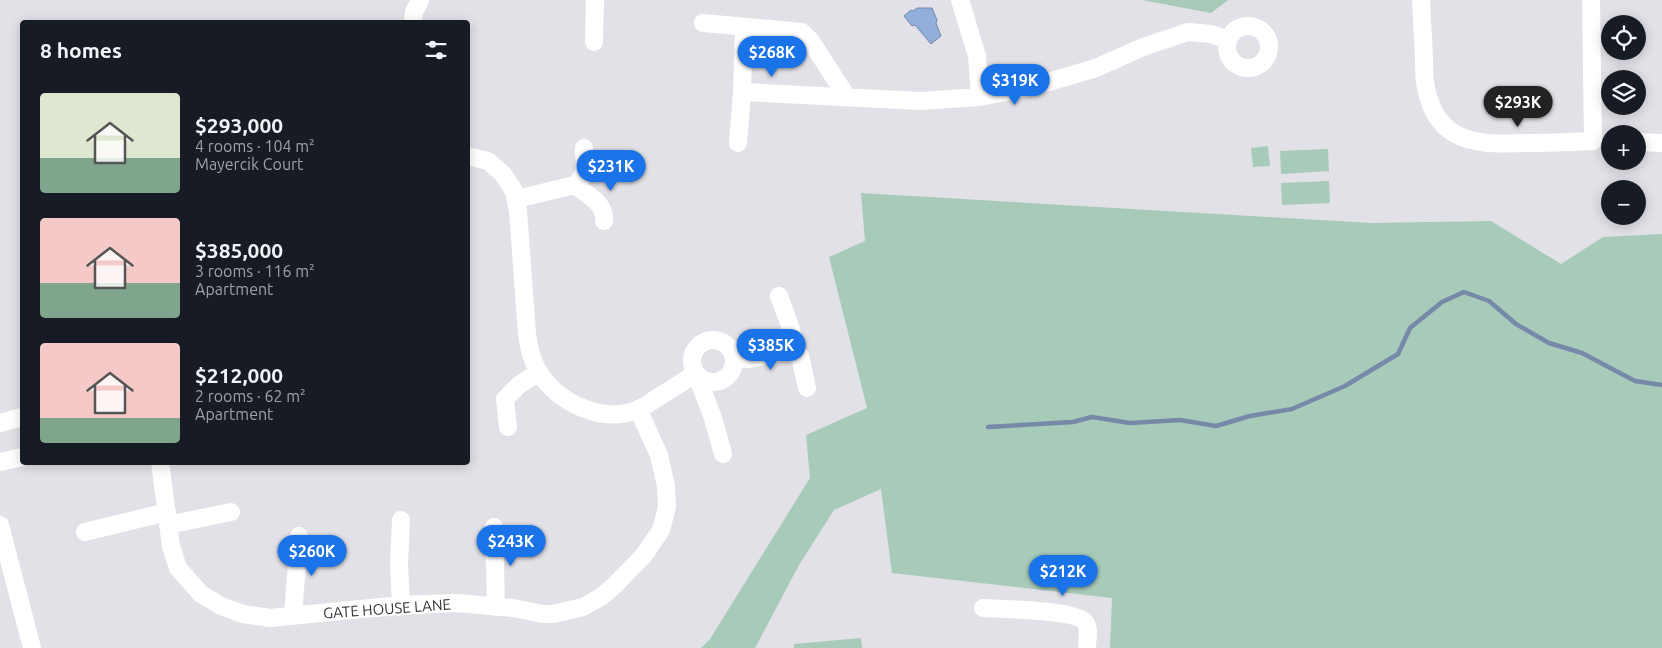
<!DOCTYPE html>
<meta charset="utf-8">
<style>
:root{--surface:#171b24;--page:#242831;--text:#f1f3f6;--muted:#9ea1a6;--accent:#1a73e8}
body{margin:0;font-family:Ubuntu,sans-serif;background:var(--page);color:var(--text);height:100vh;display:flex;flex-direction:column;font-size:19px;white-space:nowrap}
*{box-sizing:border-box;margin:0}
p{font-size:16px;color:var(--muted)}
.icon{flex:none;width:28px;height:28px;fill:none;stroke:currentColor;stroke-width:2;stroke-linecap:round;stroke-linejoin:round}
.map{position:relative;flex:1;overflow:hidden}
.sheet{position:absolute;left:20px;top:20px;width:450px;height:445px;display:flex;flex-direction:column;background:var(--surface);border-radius:5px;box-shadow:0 2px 12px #0003}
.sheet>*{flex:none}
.tools{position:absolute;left:1601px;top:15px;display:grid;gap:10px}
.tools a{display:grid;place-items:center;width:45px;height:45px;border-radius:50%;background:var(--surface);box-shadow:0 2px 12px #0003;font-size:25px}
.price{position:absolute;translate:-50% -42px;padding:0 11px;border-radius:18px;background:var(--accent);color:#fff;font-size:16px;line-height:32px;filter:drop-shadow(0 1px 2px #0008)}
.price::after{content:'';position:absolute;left:50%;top:30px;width:15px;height:11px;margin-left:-8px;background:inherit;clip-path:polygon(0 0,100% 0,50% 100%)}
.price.on{background:#222;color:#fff}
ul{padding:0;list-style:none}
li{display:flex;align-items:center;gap:15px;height:125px;padding:0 20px}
li span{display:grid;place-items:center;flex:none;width:140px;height:100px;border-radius:5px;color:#555}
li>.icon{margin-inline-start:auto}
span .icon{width:60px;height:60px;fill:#fffc;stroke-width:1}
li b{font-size:21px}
h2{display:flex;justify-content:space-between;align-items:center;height:60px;padding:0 20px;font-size:21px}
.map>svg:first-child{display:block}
.green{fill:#a7cab9}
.water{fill:#92aeda;stroke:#7689a9}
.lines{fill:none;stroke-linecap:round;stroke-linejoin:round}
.stream{stroke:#7689a9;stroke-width:4.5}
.minor{stroke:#fff;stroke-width:18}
.labels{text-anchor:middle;stroke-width:4.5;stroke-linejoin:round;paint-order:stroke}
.street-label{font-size:15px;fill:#353436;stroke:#fff}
</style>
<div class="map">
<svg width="1662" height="648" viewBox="0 0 1662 648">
<rect width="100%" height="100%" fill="#e2e1e7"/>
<path class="green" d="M1142 0H1228L1211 13Z
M1268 146 1270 166 1253 167 1251 148Z
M1328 149 1329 171 1281 174 1280 151Z
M1329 181 1330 203 1282 205 1281 183Z
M861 193 1370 223 1491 221 1561 264 1603 237 1662 234V648H1110L1112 598 892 573 881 489 834 510 799 565 755 648H701L710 639 810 478 806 435 867 408 829 257 865 241Z
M861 638 862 648H794V644Z"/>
<path class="water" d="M917 8H932L937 20 936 23 941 36 931 44 915 25 912 26 904 16 911 10 913 11Z"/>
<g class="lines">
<path class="stream" d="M988 427 1073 422 1092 417 1130 423 1180 420 1216 426 1250 416 1292 409 1345 386 1398 354 1410 328 1442 302 1464 292 1489 301 1516 324 1549 343 1582 353 1635 381 1662 385"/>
<path class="minor" d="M960 0 977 56 980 97
M1421 0C1422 19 1423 38 1424 58 1424 68 1424 79 1426 88 1437 145 1480 145 1528 143 1549 143 1571 142 1593 141L1591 0
M413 22 414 12 420 0
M703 23 802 32 810 40 847 97
M1227 47a21 21 0 1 1 42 0a21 21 0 1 1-42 0Z
M594 42 595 0
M742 92 920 101 980 97 1035 86 1096 68 1143 47 1188 32 1211 34 1228 40
M1638 142 1662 143
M738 143 742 92 744 27
M468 156 488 161 503 174 514 191 518 211 527 334C529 347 531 359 538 371 557 402 601 424 637 410 644 407 651 402 657 398 670 390 683 382 696 373L713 418 723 454
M575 185C587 195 606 203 604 221
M516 199 575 185C587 176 584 162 584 148
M779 296 791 329 793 339 787 351
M692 361a21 21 0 1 1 42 0a21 21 0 1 1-42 0Z
M734 358 749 359 787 351 800 356 807 388
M0 423 22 417
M508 427 505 399 519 385 539 372
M0 462 22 457
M160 462 171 546 178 568 201 594 221 606 243 614 270 618 401 605 457 603 513 608 543 614H553L583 607 601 597 615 585 644 555 661 530 667 507 666 486 659 455 638 409
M401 520 399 564 401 605
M0 525 32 648
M168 525 231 512
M494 527 496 607
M85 532 167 512
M983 608C1001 609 1076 610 1085 622 1090 628 1087 640 1087 648
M293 616 299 536"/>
</g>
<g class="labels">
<g class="street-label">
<text transform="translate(387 609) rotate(-4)" y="5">GATE HOUSE LANE</text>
</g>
</g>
</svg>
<div class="tools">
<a><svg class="icon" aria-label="locate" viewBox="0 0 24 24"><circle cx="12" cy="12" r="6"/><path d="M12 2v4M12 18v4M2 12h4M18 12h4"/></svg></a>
<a><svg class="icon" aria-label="layers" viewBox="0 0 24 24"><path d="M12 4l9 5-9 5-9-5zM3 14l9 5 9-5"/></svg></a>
<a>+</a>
<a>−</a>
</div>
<b class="price" style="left:772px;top:78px">$268K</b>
<b class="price" style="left:1015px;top:106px">$319K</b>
<b class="price on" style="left:1518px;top:128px">$293K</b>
<b class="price" style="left:611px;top:192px">$231K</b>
<b class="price" style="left:771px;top:371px">$385K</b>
<b class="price" style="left:511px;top:567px">$243K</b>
<b class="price" style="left:312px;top:577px">$260K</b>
<b class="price" style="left:1063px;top:597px">$212K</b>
<section class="sheet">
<h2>8 homes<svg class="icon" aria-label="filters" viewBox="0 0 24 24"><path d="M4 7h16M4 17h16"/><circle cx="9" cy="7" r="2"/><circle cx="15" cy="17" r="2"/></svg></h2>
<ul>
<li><span style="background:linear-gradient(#dfe7d0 65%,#7fa58c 0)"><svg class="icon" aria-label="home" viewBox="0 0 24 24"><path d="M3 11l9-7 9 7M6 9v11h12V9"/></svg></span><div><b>$293,000</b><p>4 rooms · 104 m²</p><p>Mayercik Court</p></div></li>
<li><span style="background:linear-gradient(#f6c9c9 65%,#7fa58c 0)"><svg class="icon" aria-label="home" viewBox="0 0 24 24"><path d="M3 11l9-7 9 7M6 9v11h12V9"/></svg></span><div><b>$385,000</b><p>3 rooms · 116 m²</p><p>Apartment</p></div></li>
<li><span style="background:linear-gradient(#f6c9c9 75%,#7fa58c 0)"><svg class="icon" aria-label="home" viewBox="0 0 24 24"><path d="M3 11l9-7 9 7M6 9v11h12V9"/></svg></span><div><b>$212,000</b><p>2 rooms · 62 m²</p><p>Apartment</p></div></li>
</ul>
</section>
</div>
